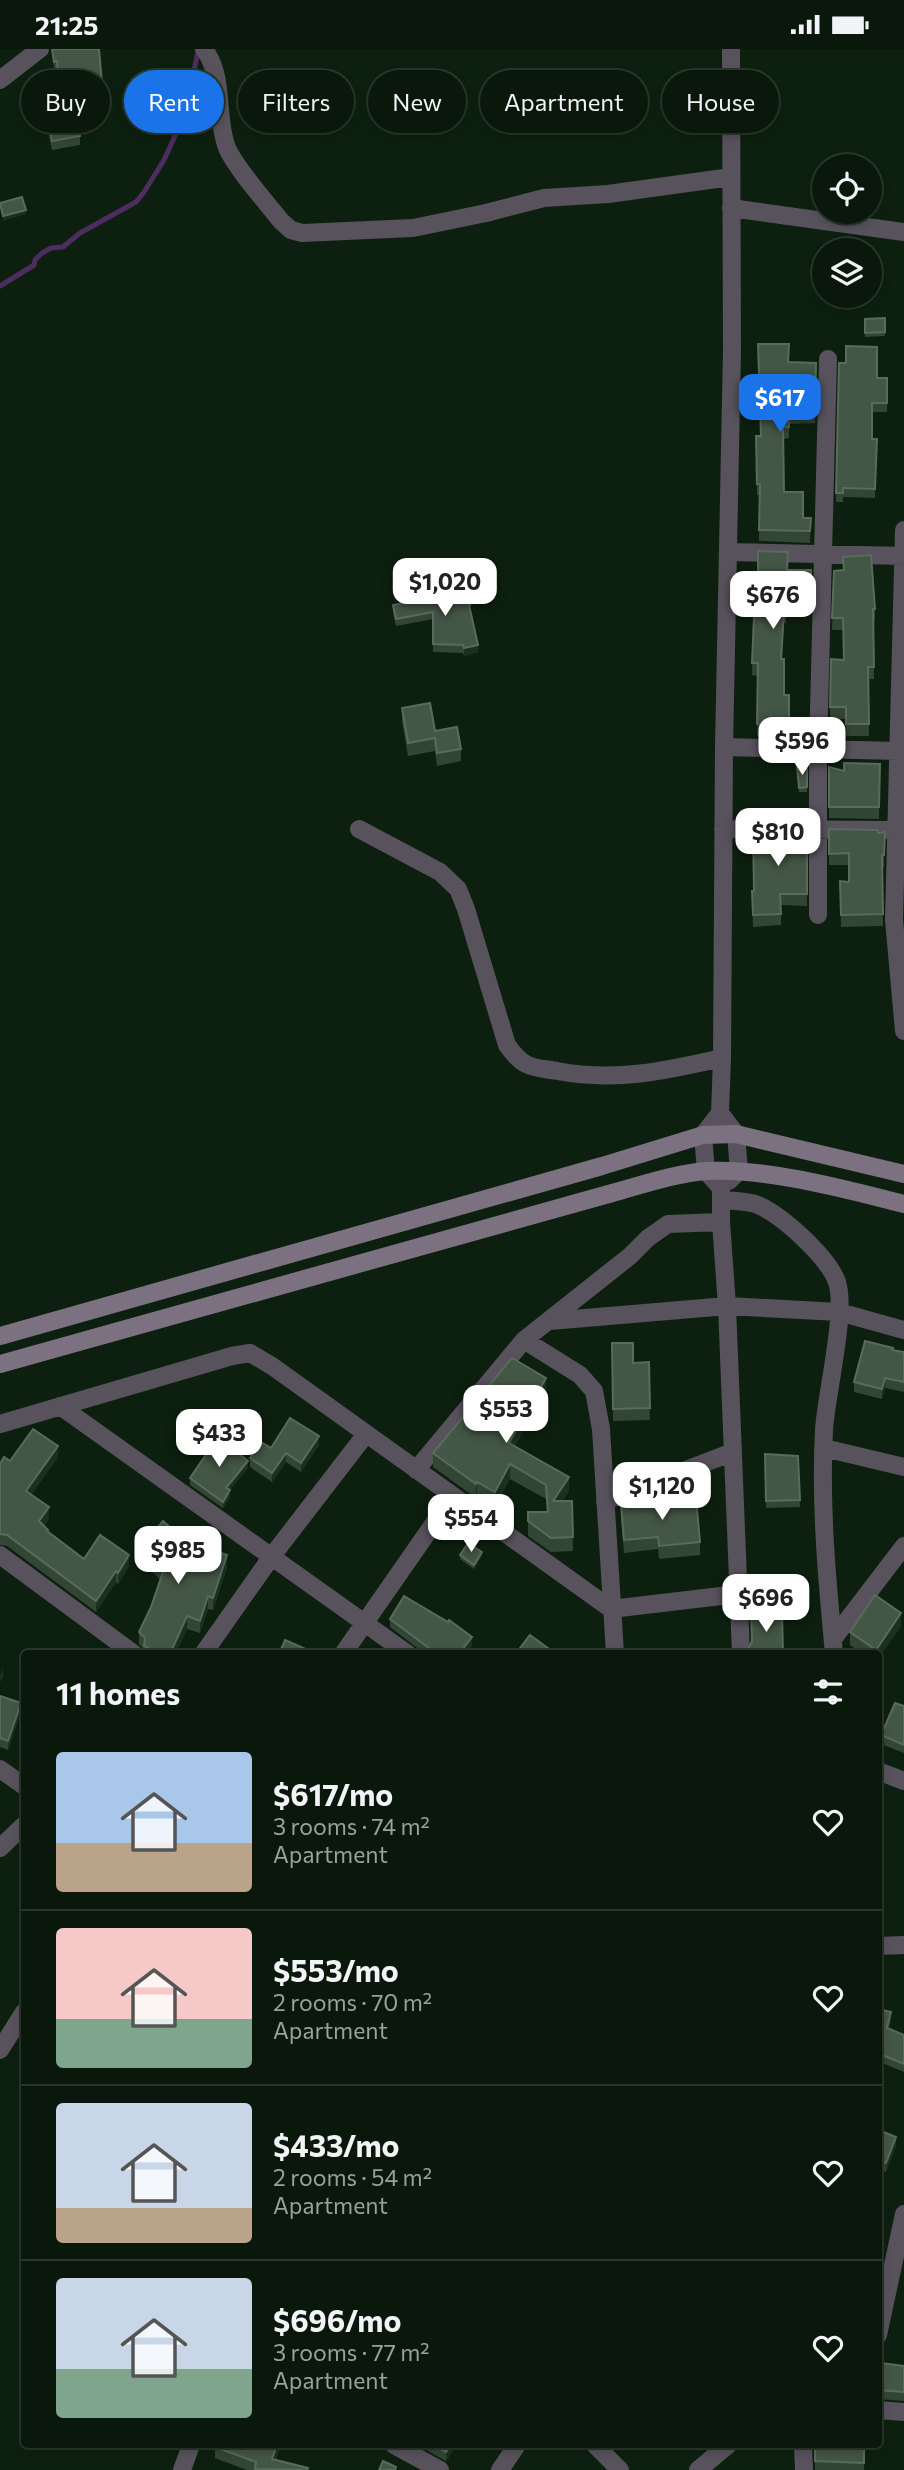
<!DOCTYPE html>
<meta charset="utf-8">
<style>
:root{--surface:#0a180b;--page:#132114;--text:#f1f3f6;--muted:#99a09d;--line:#2a372c;--accent:#1a73e8}
body{margin:0;font-family:Commissioner,sans-serif;background:var(--page);color:var(--text);height:100vh;display:flex;flex-direction:column;font-size:26px;white-space:nowrap}
*{box-sizing:border-box;margin:0}
p{font-size:23px;color:var(--muted)}
.icon{flex:none;width:38px;height:38px;fill:none;stroke:currentColor;stroke-width:2;stroke-linecap:round;stroke-linejoin:round}
.map{position:relative;flex:1;overflow:hidden}
.details{position:absolute;left:21px;top:1601px;width:861px;height:798px;display:flex;flex-direction:column;background:var(--surface);border-radius:7px;box-shadow:0 4px 10px #0003,0 0 0 2px var(--line)}
.details>*{flex:none}
.guide{position:absolute;left:21px;top:21px;width:863px;height:63px;display:flex;gap:14px}
.tools{position:absolute;left:812px;top:105px;display:grid;gap:14px}
.tools a{display:grid;place-items:center;width:70px;height:70px;border-radius:50%;background:var(--surface);box-shadow:0 4px 10px #0003,0 0 0 2px var(--line);font-size:35px}
.price{position:absolute;translate:-50% -60px;padding:0 16px;border-radius:14px;background:#fff;color:#222;font-size:23px;line-height:46px;filter:drop-shadow(0 2px 4px #0008)}
.price::after{content:'';position:absolute;left:50%;top:42px;width:21px;height:16px;margin-left:-10px;background:inherit;clip-path:polygon(0 0,100% 0,50% 100%)}
.price.on{background:var(--accent);color:#fff}
ul{padding:0;list-style:none}
li{display:flex;align-items:center;gap:21px;height:175px;padding:0 35px}
li+li{border-top:2px solid var(--line)}
li span{display:grid;place-items:center;flex:none;width:196px;height:140px;border-radius:7px;color:#555}
li>.icon{margin-inline-start:auto}
span .icon{width:84px;height:84px;fill:#fffc;stroke-width:1}
li b{font-size:30px}
h2{display:flex;justify-content:space-between;align-items:center;height:84px;padding:0 35px;font-size:30px}
.tag{padding:0 24px;border-radius:32px;background:var(--surface);box-shadow:0 4px 10px #0003,0 0 0 2px var(--line);font-size:24px;line-height:63px}
.tag.on{background:var(--accent);color:#fff}
.status{display:flex;justify-content:space-between;align-items:center;height:49px;padding:0 35px;background:var(--surface);direction:ltr}
.status svg{height:19px;fill:currentColor}
.map>svg:first-child{display:block}
.lines{fill:none;stroke-linecap:round;stroke-linejoin:round}
.stream{stroke:#4d2c60;stroke-width:5}
.street{stroke:#58525c;stroke-width:18}
.secondary{stroke:#7b7181;stroke-width:18}
.wall{fill:#334635}
.shaded-wall{fill:#1d301f}
.building{fill:#445645;stroke:#596b5b;stroke-width:2}
</style>
<div class="status"><b>21:25</b><svg viewBox="0 0 49 12"><path d="M0 12V9h3v3zM5 12V6h3v6zM10 12V3h3v9zM15 12V0h3v12zM26 1h20v11H26zM47 4h2v5h-2z"/></svg></div>
<div class="map">
<svg width="904" height="2421" viewBox="0 0 904 2421">
<rect width="100%" height="100%" fill="#0d200f"/>
<g class="lines">
<path class="stream" d="M0 237 34 216 35 211 42 204 51 199 63 198 80 184 136 153 144 143 164 111 186 63 198 2"/>
<path class="street" d="M204 0C225 29 215 63 226 96 232 115 267 154 281 172L291 181 302 184 413 179 486 164 544 149 608 145 731 128
M731 0 732 301 724 698 722 1009 720 1064 703 1086 706 1122 721 1139V1173L727 1257 741 1605
M0 31 40 0
M731 159 904 183
M904 481 894 871 904 982
M728 503 904 507
M724 698 899 702
M359 780 440 823 458 840 466 860 507 996C512 1003 518 1011 526 1015 535 1020 548 1020 557 1022 616 1033 665 1022 722 1009
M723 780 898 781
M818 866V700L828 310
M720 1064 736 1085 739 1122 729 1132
M721 1151C733 1152 748 1152 758 1156 783 1167 828 1208 837 1233 847 1263 826 1346 824 1381 820 1456 827 1530 834 1605
M550 1272 727 1257 839 1263 904 1281
M524 1291 580 1326 594 1342 601 1380 615 1605
M60 1357 408 1605
M0 1375 232 1307 250 1304 272 1317 611 1560 738 1545
M824 1399 904 1418
M416 1421 524 1291 630 1207 648 1189 668 1175 721 1173
M605 1452 733 1403
M0 1506 134 1605
M833 1590 904 1497
M203 1605 272 1507 366 1385
M343 1605 453 1447
M0 1720 24 1737
M878 1722 904 1732
M0 1799 24 1776
M878 1897 904 1896
M0 2001 24 1963
M878 2286 904 2165
M878 2361 904 2363
M394 2396 440 2421
M595 2396 620 2421
M803 2396 804 2421
M182 2421 191 2396
M500 2421 517 2396
M698 2421 728 2396"/>
<path class="secondary" d="M0 1287 602 1117 703 1086 736 1085 904 1125
M0 1315 623 1141C651 1133 679 1124 707 1122 767 1119 845 1140 904 1155"/>
</g>
<path class="wall" d="M52 0 102 34 104 64 77 70 71 44 59 45 57 20H54Z
M49 78 80 87V96L52 101 49 87Z
M885 269V287L865 288V270Z
M816 314 815 374 789 375V389L783 390 784 443 803 469H811L810 494 759 492V446H757L756 398 760 387Z
M839 314 877 329H887V363H872V390H877L875 449 843 448V453H836Z
M843 508 875 560V572H873L874 630H868L869 687H846V670H830L831 610 843 611V581H832L834 522 843 521Z
M788 521H811L810 556 786 557V574H784L782 610 784 646H789V688L757 687 758 627 752 626 754 558H746L747 531 758 532Z
M393 556H470V564L478 603 464 607 463 604 433 603V570L396 577 393 563Z
M402 659 461 700V712L437 717 435 702 408 707 402 672Z
M880 715 879 770 829 769V718L844 722Z
M797 717 807 720V743H799Z
M829 780 885 783 884 818H882L883 877 841 878 840 832 849 833V816H829Z
M807 781V857L781 856V876L753 878 752 842H754Z
M612 1294 633 1314 649 1313 650 1371 613 1372Z
M893 1301 904 1303V1343L885 1339 882 1350 854 1343V1333Z
M546 1343 515 1397 569 1442 562 1452H572L573 1502 551 1503 528 1487V1463H547L546 1450 510 1430 495 1457 477 1448 476 1449 433 1418V1404Z
M319 1396 301 1423 286 1413 272 1433 250 1418V1409L271 1399Z
M765 1405 798 1407 800 1458 766 1459Z
M58 1408 31 1446 49 1469 44 1477 48 1483 84 1510 129 1517 118 1535 116 1533 96 1563 7 1497 0 1496V1415L10 1412Z
M248 1419 229 1441 230 1448 223 1459 190 1436V1429Z
M621 1456 700 1493V1506L659 1510 658 1500 624 1504 621 1469Z
M186 1492 227 1518 213 1561 208 1560 200 1584 187 1580 175 1605H144V1601L139 1595V1583L151 1558 160 1530 140 1512V1500Z
M460 1506 482 1507 474 1520 460 1510Z
M390 1570 472 1597 465 1605H425L390 1578Z
M901 1577 878 1610V1605H863L850 1596V1583Z
M520 1599 556 1605H520Z
M0 1647 21 1662 8 1701 0 1698Z
M904 1657V1704L881 1695V1686Z
M878 1960 891 1972 889 1980 904 1986V2023L880 2013 878 2017Z
M878 2088 896 2096 886 2123 878 2120Z
M904 2317V2352L878 2350V2333Z
M281 2396 276 2411 307 2421H247L215 2409V2398Z
M417 2396H456V2397L446 2412Z
M814 2396H865L864 2421H815Z"/>
<path class="shaded-wall" d="M104 57V64L77 70V63Z
M26 161V165L3 172V167Z
M478 596V603L464 607V599Z
M546 1329V1343L509 1408V1394Z
M885 1329V1339L882 1350V1340Z
M319 1387V1396L301 1423V1414Z
M58 1397V1408L26 1453V1442Z
M286 1404V1413L272 1433V1424Z
M248 1412V1419L226 1446V1439Z
M510 1415V1430L495 1457V1443Z
M569 1428V1442L553 1467V1452Z
M477 1433V1448L476 1449V1435Z
M230 1441V1448L223 1459V1453Z
M49 1458V1469L39 1483V1472Z
M482 1503V1507L474 1520V1516Z
M129 1506V1517L118 1535V1524Z
M227 1506V1518L213 1561V1549Z
M116 1522V1533L96 1563V1552Z
M208 1547V1560L200 1584V1572Z
M901 1564V1577L878 1610V1605H876V1601Z
M187 1567V1580L175 1605H170Z
M472 1588V1597L465 1605H459Z
M3 1620V1629L0 1633V1625Z
M21 1654V1662L8 1701V1692Z
M891 1963V1972L887 1988V1979Z
M896 2088V2096L886 2123V2114Z
M277 2396H281L272 2421V2410Z
M451 2396H456V2397L446 2412V2403Z"/>
<path class="building" d="M52 0H99L102 34H100L104 57 77 63 71 36 59 37 57 12 54 13Z
M77 72 80 87 52 92 49 78Z
M22 148 26 161 3 167 0 154Z
M885 269V283L865 284V270Z
M758 295H789L788 313 816 314 815 363 789 364V378H783L784 443H803V469H811L810 482 759 481 760 435H757L756 387H761Z
M846 297 877 298V329H887V354H872V390H877L875 440 843 439V444H836L839 314H846Z
M758 502 788 503 787 521H811L810 544H786V561H784L781 610H784V646H789V675H757L758 614H752L755 545H746L747 531 758 532Z
M871 506 875 560H873L874 618H868L869 675H846V658H830L831 610 844 611 843 569H832L834 522 844 521 843 508Z
M468 542 470 556H469L478 596 464 599 463 596 433 595V563L396 570 393 556Z
M430 654 435 682 457 678 461 700 437 704 435 689 408 694 402 659Z
M844 714 880 715 879 758H829V718L844 722Z
M797 717 807 720V738L799 739Z
M753 780 807 781V845H780L781 865 753 866 752 842H754Z
M829 780 878 781V784L885 783 884 806H882L883 865 841 866 840 832 849 833V804L829 805Z
M865 1292 893 1299 892 1301 904 1303V1333L885 1329 882 1340 854 1333Z
M612 1294H633V1314L649 1313 650 1359 613 1360Z
M512 1309 546 1329 509 1394 569 1428 553 1452H572L573 1488 551 1489 528 1472V1463H548L546 1436 510 1415 495 1443 477 1433 476 1435 433 1404Z
M290 1369 319 1387 301 1414 286 1404 272 1424 250 1409 261 1393 271 1399Z
M33 1380 58 1397 26 1442 49 1458 39 1472 48 1481 47 1482 84 1510 100 1486 129 1506 118 1524 116 1522 96 1552 7 1486 0 1485V1415L4 1408 10 1412Z
M218 1388 248 1412 226 1439 230 1441 223 1453 190 1429Z
M765 1405 798 1407 800 1451 766 1452Z
M696 1449 700 1493 659 1497 658 1488 624 1491 621 1456Z
M163 1472 186 1492 227 1506 213 1549 208 1547 200 1572 187 1567 170 1605H160L144 1597 145 1589 139 1583 151 1558 164 1520 140 1500Z
M468 1494 482 1503 474 1516 460 1506Z
M875 1546 901 1564 876 1601 850 1583Z
M404 1547 448 1573 449 1571 472 1588 459 1605H437L390 1570Z
M782 1563 783 1605H740V1603L748 1601 752 1592 751 1564Z
M530 1586 556 1605H527L520 1599Z
M285 1591 308 1601 307 1605H279Z
M0 1647 21 1654 8 1692 0 1689Z
M895 1654 904 1657V1696L881 1686Z
M878 1960 891 1963 887 1979 904 1986V2015L880 2005 878 2008Z
M881 2082 896 2088 886 2114 878 2111V2088Z
M881 2314 904 2317V2343L878 2341Z
M215 2396H247L250 2397V2396H277L272 2410 308 2419 307 2421 255 2420 256 2413 215 2398Z
M433 2396H451L446 2403Z
M815 2396H864V2414L815 2412Z
M383 2412 396 2418 395 2421H379Z"/>
</svg>
<div class="tools">
<a><svg class="icon" aria-label="locate" viewBox="0 0 24 24"><circle cx="12" cy="12" r="6"/><path d="M12 2v4M12 18v4M2 12h4M18 12h4"/></svg></a>
<a><svg class="icon" aria-label="layers" viewBox="0 0 24 24"><path d="M12 4l9 5-9 5-9-5zM3 14l9 5 9-5"/></svg></a>
</div>
<b class="price on" style="left:780px;top:385px">$617</b>
<b class="price" style="left:445px;top:569px">$1,020</b>
<b class="price" style="left:773px;top:582px">$676</b>
<b class="price" style="left:802px;top:728px">$596</b>
<b class="price" style="left:778px;top:819px">$810</b>
<b class="price" style="left:506px;top:1396px">$553</b>
<b class="price" style="left:219px;top:1420px">$433</b>
<b class="price" style="left:662px;top:1473px">$1,120</b>
<b class="price" style="left:471px;top:1505px">$554</b>
<b class="price" style="left:178px;top:1537px">$985</b>
<b class="price" style="left:766px;top:1585px">$696</b>
<div class="guide">
<a class="tag">Buy</a>
<a class="tag on">Rent</a>
<a class="tag">Filters</a>
<a class="tag">New</a>
<a class="tag">Apartment</a>
<a class="tag">House</a>
</div>
<section class="details">
<h2>11 homes<svg class="icon" aria-label="filters" viewBox="0 0 24 24"><path d="M4 7h16M4 17h16"/><circle cx="9" cy="7" r="2"/><circle cx="15" cy="17" r="2"/></svg></h2>
<ul>
<li><span style="background:linear-gradient(#a9c7e8 65%,#b9a48a 0)"><svg class="icon" aria-label="home" viewBox="0 0 24 24"><path d="M3 11l9-7 9 7M6 9v11h12V9"/></svg></span><div><b>$617/mo</b><p>3 rooms · 74 m²</p><p>Apartment</p></div><svg class="icon" aria-label="heart" viewBox="0 0 24 24"><path d="M12 20l-8-8c-3-5 5-10 8-4 3-6 11-1 8 4z"/></svg></li>
<li><span style="background:linear-gradient(#f6c9c9 65%,#7fa58c 0)"><svg class="icon" aria-label="home" viewBox="0 0 24 24"><path d="M3 11l9-7 9 7M6 9v11h12V9"/></svg></span><div><b>$553/mo</b><p>2 rooms · 70 m²</p><p>Apartment</p></div><svg class="icon" aria-label="heart" viewBox="0 0 24 24"><path d="M12 20l-8-8c-3-5 5-10 8-4 3-6 11-1 8 4z"/></svg></li>
<li><span style="background:linear-gradient(#c9d6e8 75%,#b9a48a 0)"><svg class="icon" aria-label="home" viewBox="0 0 24 24"><path d="M3 11l9-7 9 7M6 9v11h12V9"/></svg></span><div><b>$433/mo</b><p>2 rooms · 54 m²</p><p>Apartment</p></div><svg class="icon" aria-label="heart" viewBox="0 0 24 24"><path d="M12 20l-8-8c-3-5 5-10 8-4 3-6 11-1 8 4z"/></svg></li>
<li><span style="background:linear-gradient(#c9d6e8 65%,#7fa58c 0)"><svg class="icon" aria-label="home" viewBox="0 0 24 24"><path d="M3 11l9-7 9 7M6 9v11h12V9"/></svg></span><div><b>$696/mo</b><p>3 rooms · 77 m²</p><p>Apartment</p></div><svg class="icon" aria-label="heart" viewBox="0 0 24 24"><path d="M12 20l-8-8c-3-5 5-10 8-4 3-6 11-1 8 4z"/></svg></li>
</ul>
</section>
</div>
